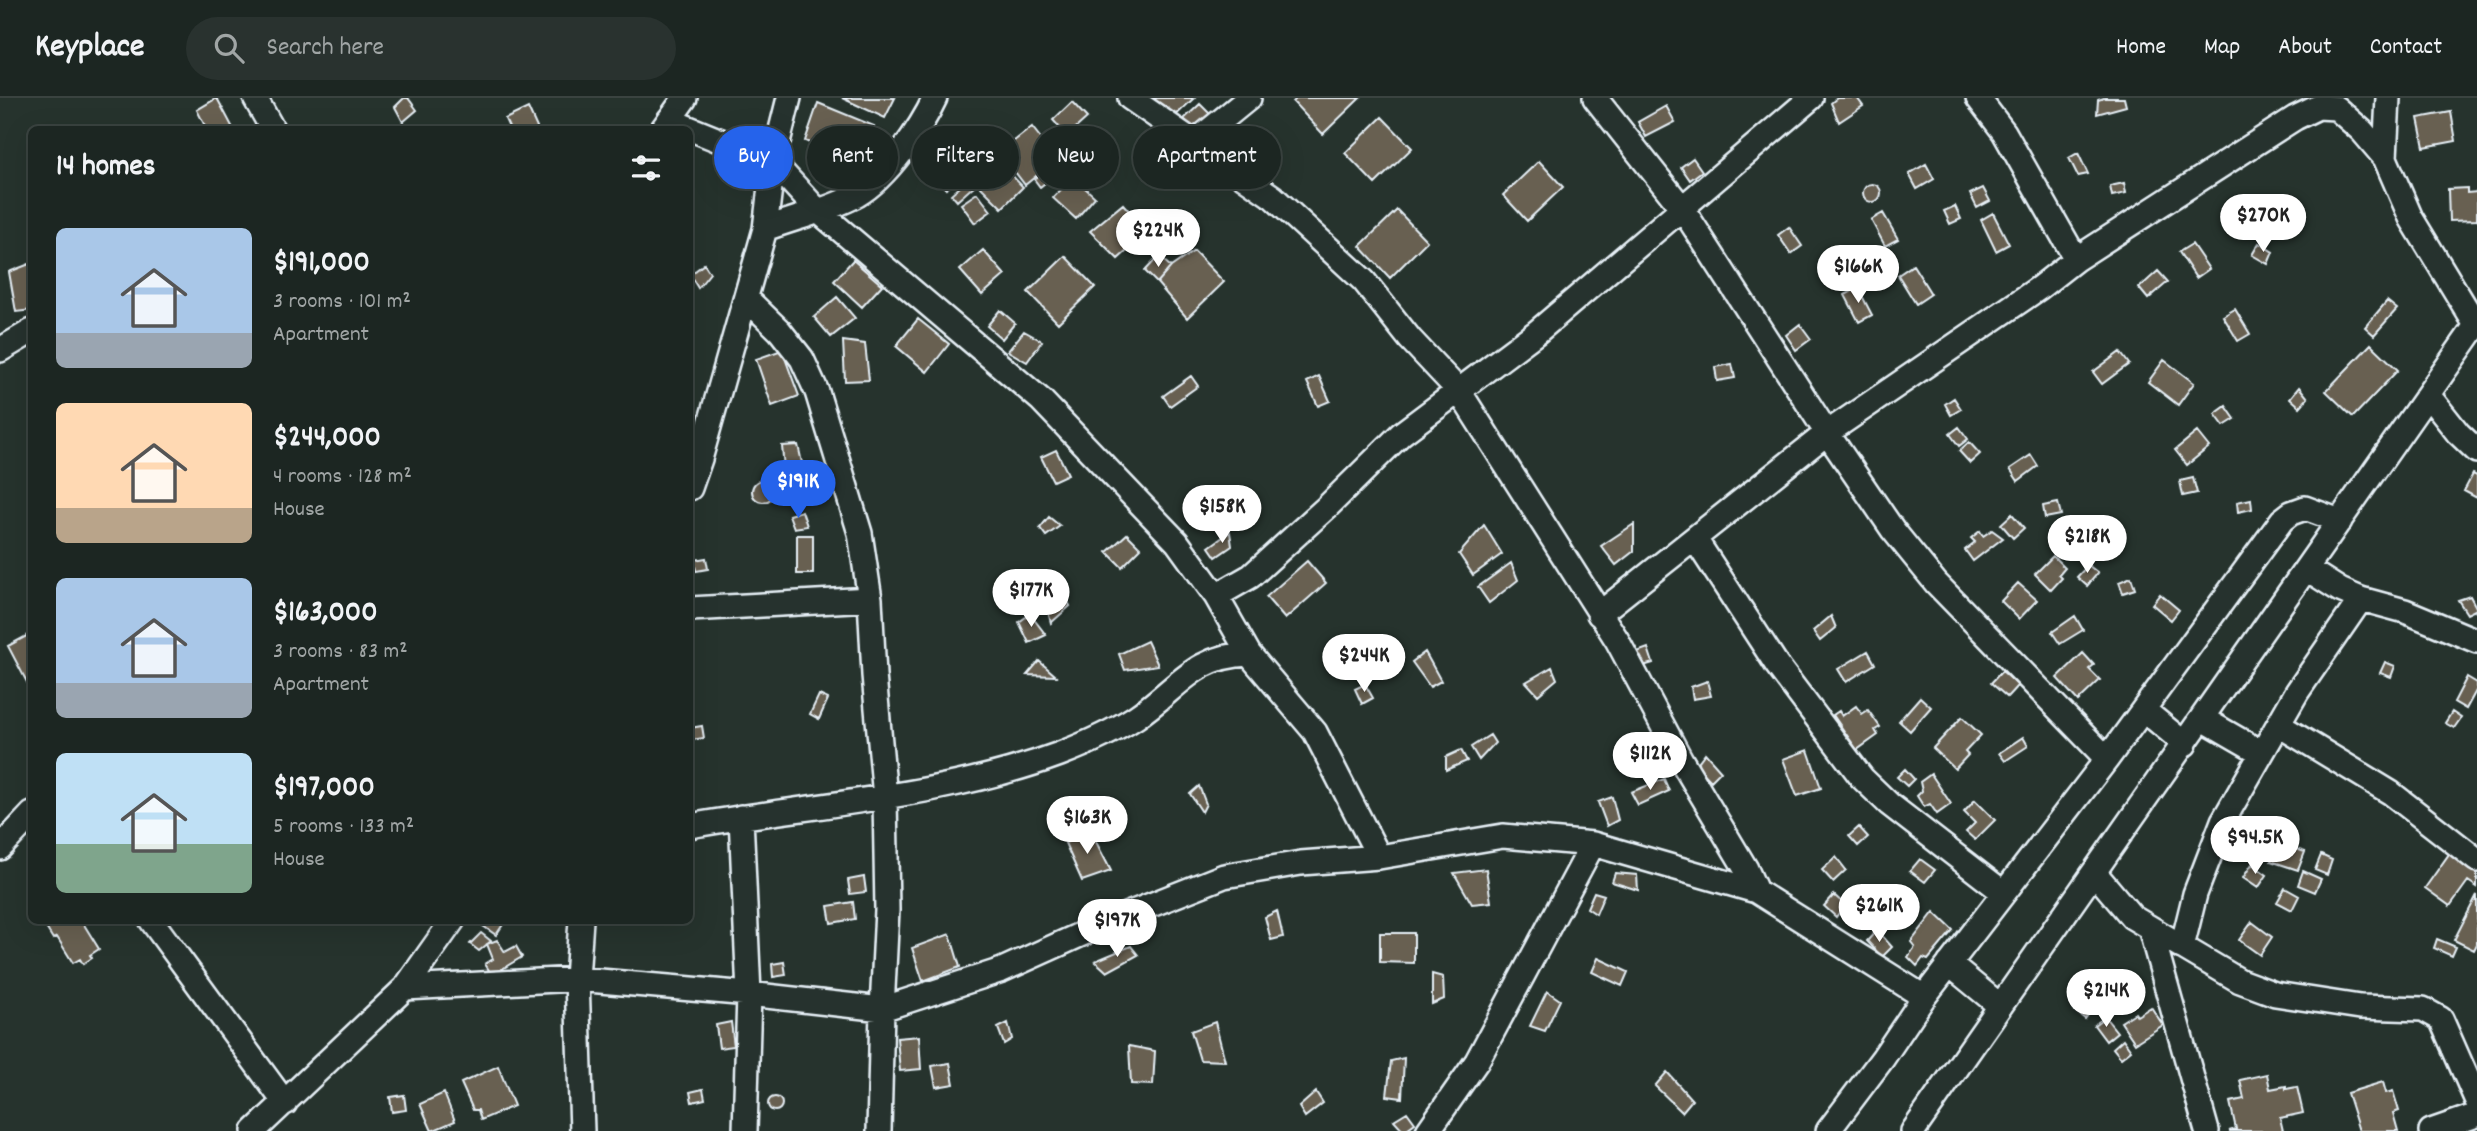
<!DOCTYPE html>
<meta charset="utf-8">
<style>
:root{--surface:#1c2622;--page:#29322f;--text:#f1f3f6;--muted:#a0a5a5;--line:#3a4340;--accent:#2563eb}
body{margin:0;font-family:Dekko,sans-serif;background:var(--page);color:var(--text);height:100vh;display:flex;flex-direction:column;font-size:26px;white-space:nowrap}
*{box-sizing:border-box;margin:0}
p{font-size:23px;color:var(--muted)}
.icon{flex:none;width:38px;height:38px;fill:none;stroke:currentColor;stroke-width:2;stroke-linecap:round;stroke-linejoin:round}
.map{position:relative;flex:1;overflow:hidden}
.sheet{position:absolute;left:28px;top:28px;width:665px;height:798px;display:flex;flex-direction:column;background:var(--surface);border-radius:10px;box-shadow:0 7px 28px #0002,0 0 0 2px var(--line)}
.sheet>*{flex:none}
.guide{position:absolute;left:714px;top:28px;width:665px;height:63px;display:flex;gap:14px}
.price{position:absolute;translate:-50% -60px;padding:0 16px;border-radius:24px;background:#fff;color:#222;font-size:23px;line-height:46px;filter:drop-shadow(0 2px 4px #0008)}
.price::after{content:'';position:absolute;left:50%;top:42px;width:21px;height:16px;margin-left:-10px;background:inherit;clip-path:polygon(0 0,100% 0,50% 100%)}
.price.current{background:var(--accent);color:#fff}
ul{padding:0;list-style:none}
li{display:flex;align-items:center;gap:21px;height:175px;padding:0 28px}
li span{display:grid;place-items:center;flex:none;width:196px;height:140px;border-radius:10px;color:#555}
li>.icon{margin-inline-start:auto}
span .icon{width:84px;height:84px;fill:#fffc;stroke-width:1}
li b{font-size:30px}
h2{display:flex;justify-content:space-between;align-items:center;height:84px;padding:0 28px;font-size:30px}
.chip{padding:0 24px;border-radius:32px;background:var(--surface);box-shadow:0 7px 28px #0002,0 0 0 2px var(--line);font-size:24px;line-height:63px}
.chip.current{background:var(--accent);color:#fff}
header{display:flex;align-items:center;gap:42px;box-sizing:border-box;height:98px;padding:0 35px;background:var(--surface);border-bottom:2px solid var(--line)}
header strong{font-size:33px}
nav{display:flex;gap:38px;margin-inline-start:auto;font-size:24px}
.search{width:490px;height:63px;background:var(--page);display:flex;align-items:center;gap:18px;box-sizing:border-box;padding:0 24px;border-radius:38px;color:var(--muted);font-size:26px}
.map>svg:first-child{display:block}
.building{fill:#686051;stroke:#e8f1f8;stroke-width:2}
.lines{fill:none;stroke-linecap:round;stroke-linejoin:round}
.minor-casing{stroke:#e8f1f8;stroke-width:28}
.minor{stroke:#26332d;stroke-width:23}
</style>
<header>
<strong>Keyplace</strong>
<div class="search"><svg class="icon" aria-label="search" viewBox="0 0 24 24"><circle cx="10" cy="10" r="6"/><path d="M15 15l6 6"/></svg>Search here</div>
<nav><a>Home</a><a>Map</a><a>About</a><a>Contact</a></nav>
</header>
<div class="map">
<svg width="2477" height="1033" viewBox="0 0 2477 1033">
<rect width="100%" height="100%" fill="#26332d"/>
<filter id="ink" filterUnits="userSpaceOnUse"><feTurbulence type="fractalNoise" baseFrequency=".0143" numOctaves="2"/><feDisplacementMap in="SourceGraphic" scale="14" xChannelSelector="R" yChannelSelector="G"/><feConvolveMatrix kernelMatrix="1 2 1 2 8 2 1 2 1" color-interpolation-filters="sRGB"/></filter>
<g filter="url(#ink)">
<path class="building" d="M217 0 234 32H207L197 12Z
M404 0H408L417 12 403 24 395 9Z
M842 0H895L885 20Z
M1149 0H1194L1171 22Z
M1297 0H1360L1323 36 1293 4Z
M1837 0H1857L1863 8 1839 24 1831 5Z
M2104 0H2124L2126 8 2097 16 2098 2Z
M1072 4 1087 20 1067 38 1053 22Z
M818 5 874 28 856 66 805 43Z
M1200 6 1210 16 1194 31 1184 21Z
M1666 8 1675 24 1646 39 1638 24Z
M528 10 538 32H510L505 21Z
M2451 14 2456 43 2424 49 2418 20Z
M1382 19 1412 50 1375 86 1345 55Z
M1032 29 1057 61 1025 87 1000 54Z
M2078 55 2088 76 2078 78 2069 60Z
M1693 60 1702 73 1690 82 1681 69Z
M998 63 1023 89 1002 110 976 84Z
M1539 63 1563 89 1527 123 1503 97Z
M950 64 961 79 946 91 935 77Z
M1926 66 1934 81 1917 91 1909 76Z
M1051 67 1057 75 1040 89 1034 81Z
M1073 79 1095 99 1076 121 1053 100Z
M969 80 975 87 957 103 951 96Z
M2124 85 2126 95 2112 98 2110 88Z
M1863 95a9 9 0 1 1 18 0a9 9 0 1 1-18 0Z
M1983 90 1990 103 1977 110 1970 96Z
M2467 90V95L2477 94V122L2449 123 2448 91Z
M977 95 991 113 975 125 961 106Z
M1123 106 1148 134 1118 161 1090 133Z
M1955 108 1961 121 1950 126 1944 113Z
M1397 112 1427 143 1390 180 1360 148Z
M1883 115 1898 141 1885 148 1871 122Z
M1993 115 2009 146 1996 153 1981 122Z
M1789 129 1802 148 1791 156 1778 137Z
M2259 145 2273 154 2268 166 2252 157Z
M2192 146 2209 171 2196 180 2179 154Z
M983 152 1005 177 982 197 960 172Z
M1194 153 1224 184 1187 220 1157 185 1171 169Z
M1065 158 1095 189 1058 225 1028 194Z
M1159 158 1171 169 1157 185 1145 173Z
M853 162 882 187 862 209 834 183Z
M32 165V212L16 214 9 174Z
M704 166 710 175 698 190 690 177Z
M1913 167 1931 196 1916 206 1898 177Z
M2158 173 2168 184 2148 201 2139 190Z
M1858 190 1872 217 1859 224 1845 197Z
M837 199 855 220 831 239 814 219Z
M2387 203 2397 211 2374 237 2365 229Z
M2235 211 2250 236 2238 243 2223 218Z
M1000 212 1015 225 1002 241 987 228Z
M918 221 949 246 927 274 896 248Z
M1800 226 1811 241 1796 252 1786 237Z
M1024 233 1042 243 1027 264 1008 253Z
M843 243 865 246 869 282 845 283Z
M2371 246 2398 272 2353 319 2326 293Z
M782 252 799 298 772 308 756 261Z
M2120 254 2129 266 2102 286 2093 274Z
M2164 262 2194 285 2178 307 2148 284Z
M1732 266 1735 280 1717 283 1715 269Z
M1191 278 1198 288 1170 308 1163 298Z
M1319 278 1330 303 1318 308 1307 284Z
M2299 289 2308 300 2300 309 2290 300Z
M1954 300 1961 311 1951 317 1945 306Z
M2226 308 2235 321 2224 328 2215 316Z
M1959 329 1968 341 1959 348 1950 336Z
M2197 334 2209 349 2187 367 2175 352Z
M1969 344 1980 356 1970 365 1959 353Z
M798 347 803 369 784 371 782 348Z
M1056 352 1068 376 1053 383 1041 359Z
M2031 357 2038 368 2018 383 2010 371Z
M2473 376 2477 378V400L2464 393Z
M2193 380 2197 395 2183 398 2180 383Z
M752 393a11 11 0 1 1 22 0a11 11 0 1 1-22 0Z
M2251 401 2252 411 2238 414 2237 404Z
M2058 405 2061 417 2045 420 2043 408Z
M802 413 807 428 794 430 789 417Z
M2012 416 2024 430 2013 440 2001 426Z
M1049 419 1060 428 1046 438 1040 430Z
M1634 426V453L1616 467 1601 448Z
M1484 427 1502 456 1473 477 1459 456Z
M1992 432 2003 440 1973 463 1965 452 1975 444 1971 440 1980 433 1983 438Z
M1230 434 1232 448 1216 459 1209 449Z
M1127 436 1141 450 1122 469 1107 454Z
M797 437H813V476H797Z
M2053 458 2065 470 2059 477 2062 480 2051 492 2035 476Z
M706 460 708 471 696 473 694 462Z
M1307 463 1326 485 1285 521 1266 499Z
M1511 465 1518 482 1489 505 1478 489Z
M2088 467 2098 475 2087 488 2077 479Z
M2131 479 2135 491 2123 495 2119 484Z
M2018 485 2037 502 2019 521 2001 503Z
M2160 496 2179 512 2171 522 2152 506Z
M2470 498 2477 511 2467 516 2458 502Z
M1067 502 1070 508 1051 525 1048 514Z
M1030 516 1046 537 1029 545 1019 524Z
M1831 518 1836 530 1820 543 1813 533Z
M2075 518 2083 532 2060 546 2052 534Z
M32 535V590H30L8 548Z
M1147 543 1158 567 1125 572 1119 556Z
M1648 550 1653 565 1643 568 1637 554Z
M1868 553 1875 566 1846 584 1838 571Z
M1425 554 1441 583 1430 589 1412 564Z
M2083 555 2094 567 2089 571 2100 582 2078 603 2057 580Z
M1039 563 1056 578 1027 577Z
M2385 564 2395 568 2391 579 2380 575Z
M1552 569 1557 581 1538 597 1526 584Z
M2002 573 2018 587 2007 599 1991 585Z
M2467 579 2477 585V591L2466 611 2454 604Z
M1707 583 1711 598 1693 601 1691 589Z
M1365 586 1373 600 1362 606 1355 591Z
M819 597 828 601 819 621 810 616Z
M1920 599 1931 609 1910 633 1899 623Z
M1856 608 1862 616 1868 612 1880 629 1875 632 1878 637 1857 652 1833 617 1839 613 1842 618Z
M2452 614 2461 620 2454 630 2445 625Z
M1962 619 1981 637 1965 654 1968 657 1955 671 1933 650Z
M702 628 704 640 691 642 690 630Z
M1490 637 1495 645 1479 662 1471 649Z
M2023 639 2028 648 2005 663 1999 655Z
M1634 640 1637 650 1625 655 1621 646Z
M1461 652 1467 663 1446 672V659Z
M1808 652 1821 690 1797 698 1783 661Z
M1705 655 1721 673 1711 683 1696 667Z
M1905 671 1914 681 1907 688 1897 679Z
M1931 676 1951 706 1937 716 1930 706 1924 709 1917 698 1922 693 1920 684Z
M1664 681 1669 693 1638 707 1631 694Z
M1199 688 1206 706 1202 714 1190 696Z
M1080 699 1090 714 1062 731 1051 713Z
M1612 699 1618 722 1607 728 1598 704Z
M1975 702 1995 722 1975 742 1966 734 1975 725 1964 714Z
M1859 729 1868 739 1858 748 1849 738Z
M1090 732 1111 773 1082 783 1065 745Z
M2277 745 2305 754 2298 772 2271 763Z
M2449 756 2477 776V789L2468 783 2450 808 2425 790Z
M2321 757 2332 762 2327 777 2315 772Z
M1836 759 1846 772 1833 784 1822 772Z
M1920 761 1935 772 1925 784 1910 773Z
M2252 766 2267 777 2258 790 2243 780Z
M1486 771 1491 804 1472 806 1454 775Z
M2303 773 2321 781 2315 794 2298 787Z
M1615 775 1637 777 1638 792 1612 784Z
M864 779 866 794 850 796 848 782Z
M2285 790 2299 798 2292 812 2277 804Z
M1594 794 1604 797 1596 816 1587 810Z
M1834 797 1845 807 1836 819 1824 808Z
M2477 797V846L2474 852 2454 842Z
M853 804 855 821 831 825 828 808Z
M1277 813 1283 839 1271 842 1265 819Z
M1934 814 1953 832 1928 862 1923 860 1917 868 1908 859 1915 849 1911 844Z
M48 822H87L83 825 99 851 90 857 92 860 83 866 80 861 73 865 57 839 53 841 45 828 50 825Z
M487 822H506L496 837 483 828Z
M2252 824 2272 839 2260 857 2239 842Z
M1877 832 1892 849 1882 859 1867 843Z
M481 835 491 843 479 853 470 846Z
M1380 835H1414V865L1380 864Z
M950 836 960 869 923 883 912 850Z
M2437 841 2456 849 2452 858 2434 850Z
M497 842 505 854 516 848 522 859 492 877 485 866 493 861 487 846Z
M1131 848 1138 857 1107 874 1095 863Z
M1598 860 1628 874 1622 888 1592 874Z
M784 864 786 877 773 879 772 866Z
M1432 876 1443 879 1444 901 1432 906Z
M1547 893 1560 902 1545 933 1530 928Z
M2087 894 2098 903 2085 921 2074 912Z
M2151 909 2163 927 2135 945 2121 924 2135 915 2137 918Z
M2105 919 2117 934 2106 943 2094 927Z
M731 924 734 948 719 950 716 927Z
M1215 924 1225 963 1200 962 1191 933Z
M1008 925 1012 941 1004 946 998 930Z
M919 938 921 971 900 973 897 940Z
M2123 941 2131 952 2121 960 2113 950Z
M1129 948 1155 953 1153 987 1131 986Z
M1404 960 1402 1000 1387 998 1391 963Z
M950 965 954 986 936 989 932 968Z
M498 968 514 1008 481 1022 478 1012H473L461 985Z
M1667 974 1692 1002 1682 1014 1655 988Z
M2267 976 2270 991 2286 988V991L2297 989 2303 1015 2280 1020 2283 1033H2229L2236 1031 2230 1004 2244 1001 2240 982Z
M2383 984 2386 995 2393 993 2399 1013 2393 1015 2398 1033H2359L2347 995Z
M703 991 705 1001 692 1004 690 994Z
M1316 994 1323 1005 1305 1019 1299 1009Z
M444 995 455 1023 432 1033 420 1006Z
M404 997 406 1012 392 1014 390 999Z
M768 1006a7 7 0 1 1 14 0a7 7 0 1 1-14 0Z
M1407 1014 1415 1025 1404 1033 1394 1022Z"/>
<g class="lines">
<g class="minor-casing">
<path id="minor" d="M255 0 273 32
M1130 0 1273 99 1364 183 1410 241 1459 293 1617 542 1681 662 1746 771 1756 793
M1595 0 1682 110 1827 335 1893 432 1936 485 2107 661
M1978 0 2004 34 2076 161
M669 22 773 64 817 112 1041 302 1177 444 1216 498 1249 556 1315 634 1379 759
M662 32 685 0
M1195 44 1249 0
M2385 60 2388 0
M765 131C795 120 829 112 857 97 887 80 921 30 935 0
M746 200 780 233 802 261 817 294 860 435 870 501 874 577 885 700 887 812 882 911 879 1033
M0 252 32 233
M2428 297 2458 335 2477 353
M690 390 700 361 765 131 773 64 789 0
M1695 441 1777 567 1862 680 1889 706 2004 795
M2307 471 2340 492 2361 501 2405 513 2477 543
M1216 498 1251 478 1327 409 1401 336 1537 234 1811 0
M690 511 870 501
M1599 516 1827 335 2039 190 2076 161 2295 20 2318 9 2336 10 2362 33 2385 60 2411 120 2476 227
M2144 612 2185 646
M2203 621 2262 655
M2279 627 2391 695 2477 762
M741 719 749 896 745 1033
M690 728C813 706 941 700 1060 656 1086 646 1113 634 1136 619 1179 590 1193 558 1249 556
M0 750 32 716
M2094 774 2132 819 2240 883 2275 896 2360 909 2423 911 2441 921 2477 1003
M151 822 285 1005
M581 822 577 881 582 1033
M2150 830 2207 1033
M2182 849 2195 796 2223 723 2297 594 2361 501
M1949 866 2000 908
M405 890 577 881 749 896 882 911 1002 872 1113 822 1224 778 1301 765 1379 759 1503 738 1593 746 1756 793 1924 899
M254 1033 405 890 453 822
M1428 1033 1477 963 1593 746
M1828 1033 1883 960 1924 899 2107 661 2282 422 2291 415 2305 410 2340 423
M1913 1033 2477 226
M2431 1033 2477 1017"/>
</g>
<use href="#minor" class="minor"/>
</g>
</g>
</svg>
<b class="price" style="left:2263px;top:156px">$270K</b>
<b class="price" style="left:1158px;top:171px">$224K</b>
<b class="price" style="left:1858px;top:207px">$166K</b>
<b class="price current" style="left:798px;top:422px">$191K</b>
<b class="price" style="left:1222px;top:447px">$158K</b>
<b class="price" style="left:2087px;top:477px">$218K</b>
<b class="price" style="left:1031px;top:531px">$177K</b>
<b class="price" style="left:1364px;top:596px">$244K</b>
<b class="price" style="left:1650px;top:694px">$112K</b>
<b class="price" style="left:1087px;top:758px">$163K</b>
<b class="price" style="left:2255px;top:778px">$94.5K</b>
<b class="price" style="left:1879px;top:846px">$261K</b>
<b class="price" style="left:1117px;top:861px">$197K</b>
<b class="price" style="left:2106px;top:931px">$214K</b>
<div class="guide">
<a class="chip current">Buy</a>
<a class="chip">Rent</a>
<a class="chip">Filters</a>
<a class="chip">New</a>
<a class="chip">Apartment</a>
</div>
<section class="sheet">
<h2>14 homes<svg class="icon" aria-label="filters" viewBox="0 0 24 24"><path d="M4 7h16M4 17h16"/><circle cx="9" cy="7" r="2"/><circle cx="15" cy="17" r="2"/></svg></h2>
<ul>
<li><span style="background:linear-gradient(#a9c7e8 75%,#9aa5b1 0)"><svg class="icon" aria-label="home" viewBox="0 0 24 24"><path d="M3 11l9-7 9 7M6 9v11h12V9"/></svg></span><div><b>$191,000</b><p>3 rooms · 101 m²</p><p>Apartment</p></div></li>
<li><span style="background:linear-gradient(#ffd9b3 75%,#b9a48a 0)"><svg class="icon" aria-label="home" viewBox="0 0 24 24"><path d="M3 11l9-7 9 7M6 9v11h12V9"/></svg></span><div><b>$244,000</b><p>4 rooms · 128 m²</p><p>House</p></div></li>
<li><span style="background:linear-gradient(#a9c7e8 75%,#9aa5b1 0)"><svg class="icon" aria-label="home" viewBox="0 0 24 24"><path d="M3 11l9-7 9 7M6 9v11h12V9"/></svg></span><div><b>$163,000</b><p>3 rooms · 83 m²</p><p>Apartment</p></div></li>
<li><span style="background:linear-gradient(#bfe0f5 65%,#7fa58c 0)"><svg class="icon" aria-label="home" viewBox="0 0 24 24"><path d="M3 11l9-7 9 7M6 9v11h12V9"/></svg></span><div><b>$197,000</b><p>5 rooms · 133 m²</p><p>House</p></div></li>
</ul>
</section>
</div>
